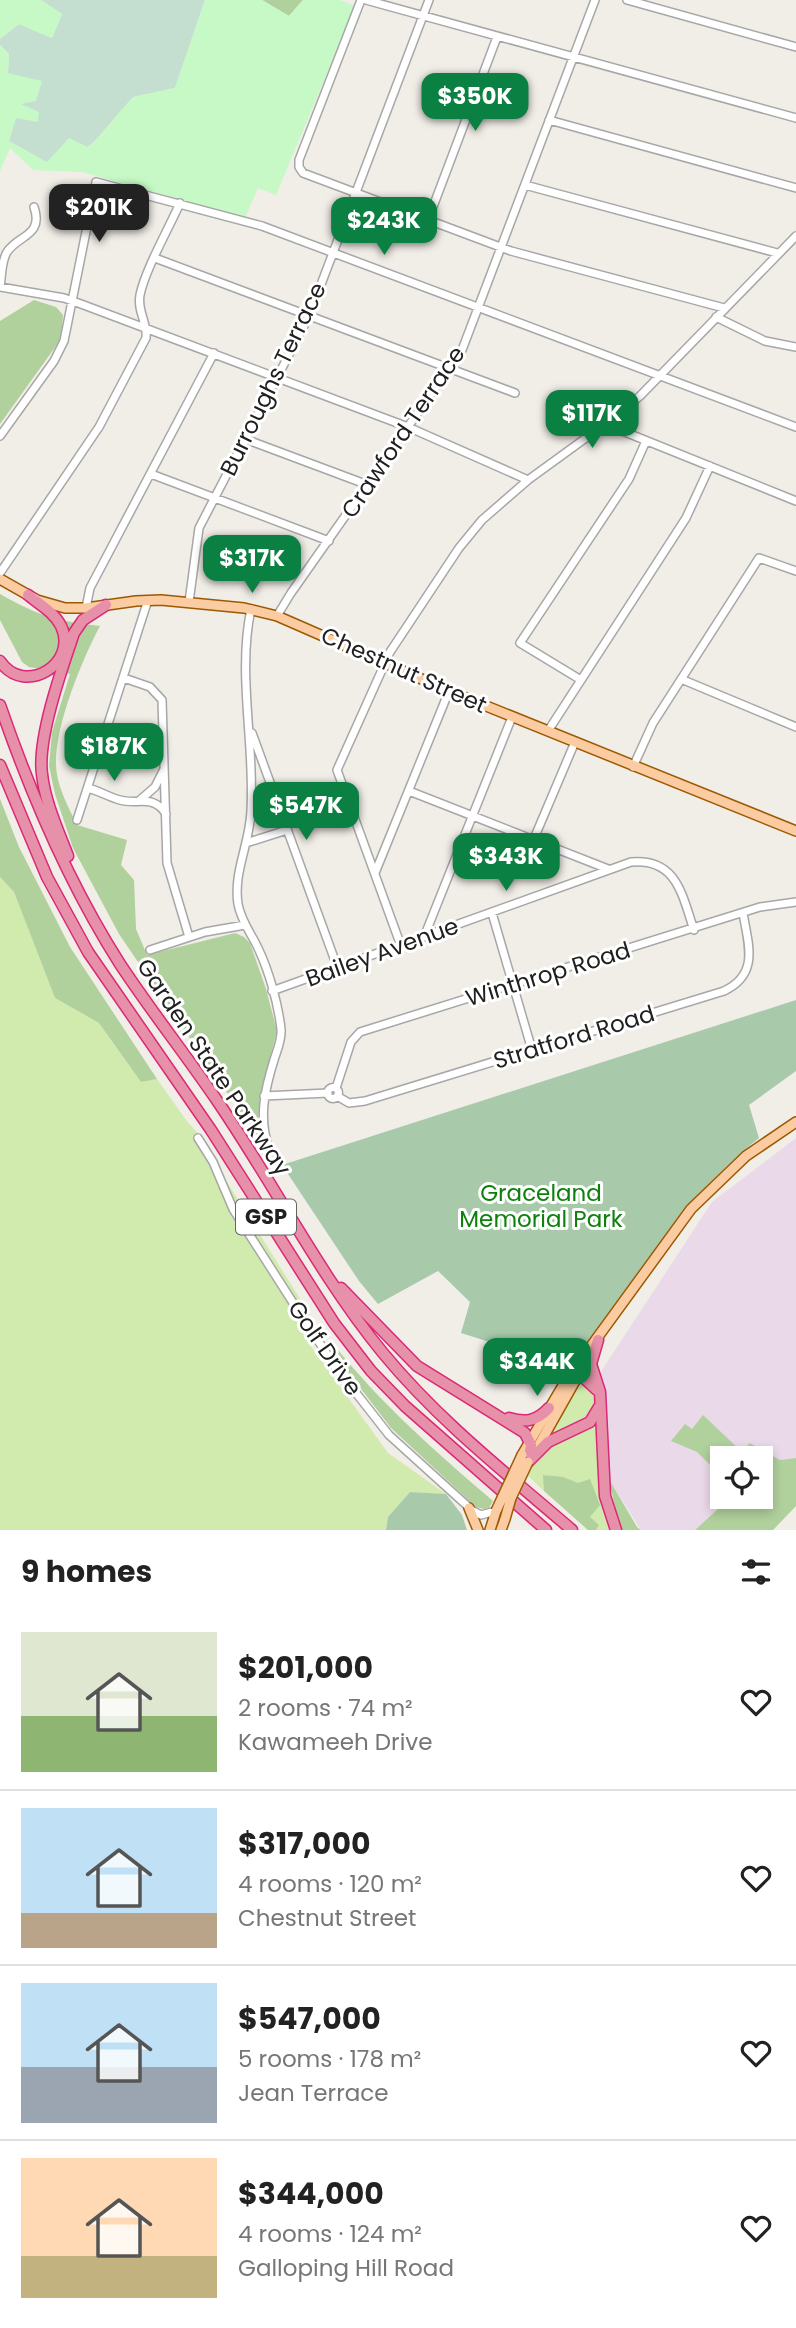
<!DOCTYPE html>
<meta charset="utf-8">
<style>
:root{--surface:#fff;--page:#f2f2f2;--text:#222;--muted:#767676;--line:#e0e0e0;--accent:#0b8043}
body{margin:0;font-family:Poppins,sans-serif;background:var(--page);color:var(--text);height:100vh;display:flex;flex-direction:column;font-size:26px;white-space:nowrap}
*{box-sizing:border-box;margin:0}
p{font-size:23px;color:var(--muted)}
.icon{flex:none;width:38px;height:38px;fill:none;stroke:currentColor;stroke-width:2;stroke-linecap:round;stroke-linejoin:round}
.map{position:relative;height:1530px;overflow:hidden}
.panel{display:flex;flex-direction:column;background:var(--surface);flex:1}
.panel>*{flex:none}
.fabs{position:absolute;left:710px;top:1446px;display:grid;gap:14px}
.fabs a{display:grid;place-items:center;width:63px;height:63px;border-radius:0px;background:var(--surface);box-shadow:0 4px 10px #0003;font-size:35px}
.price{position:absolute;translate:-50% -60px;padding:0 16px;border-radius:14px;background:var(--accent);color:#fff;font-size:23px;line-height:46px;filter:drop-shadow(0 2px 4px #0008)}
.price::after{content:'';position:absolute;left:50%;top:42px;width:21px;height:16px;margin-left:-10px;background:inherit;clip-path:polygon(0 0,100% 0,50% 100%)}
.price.selected{background:#222;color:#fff}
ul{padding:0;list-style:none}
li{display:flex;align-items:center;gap:21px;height:175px;padding:0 21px}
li+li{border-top:2px solid var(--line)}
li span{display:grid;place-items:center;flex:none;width:196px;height:140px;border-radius:0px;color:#555}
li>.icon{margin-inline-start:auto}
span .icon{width:84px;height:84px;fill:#fffc;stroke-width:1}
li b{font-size:30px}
h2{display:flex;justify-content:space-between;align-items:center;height:84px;padding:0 21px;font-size:30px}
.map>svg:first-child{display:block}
.industrial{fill:#ead9e8}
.grass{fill:#d1eaae}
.forest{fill:#b0d09c}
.wetland{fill:#c4dfd0}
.cemetery{fill:#a8caaa}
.park{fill:#c6f9c6}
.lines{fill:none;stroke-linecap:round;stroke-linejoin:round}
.minor-casing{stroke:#a7a7a7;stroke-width:10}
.major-casing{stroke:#9c5901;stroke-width:12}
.highway-casing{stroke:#db2877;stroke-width:13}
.minor{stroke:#fff;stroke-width:7}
.major{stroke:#fbcca2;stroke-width:9}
.highway{stroke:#e790a9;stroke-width:10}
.major-bridge-casing{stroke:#9c5901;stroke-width:12;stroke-linecap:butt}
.major-bridge{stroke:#fbcca2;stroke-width:9}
.labels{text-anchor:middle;stroke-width:6;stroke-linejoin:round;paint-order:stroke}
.shield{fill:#fff;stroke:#636363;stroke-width:2}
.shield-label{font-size:21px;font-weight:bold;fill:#202020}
.street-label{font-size:23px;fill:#202020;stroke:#fff}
.park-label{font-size:23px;fill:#0e810c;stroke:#fff}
</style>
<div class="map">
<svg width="796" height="1530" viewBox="0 0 796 1530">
<rect width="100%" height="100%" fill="#f1ede7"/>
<path class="industrial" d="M796 1138V1458L780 1460 750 1443 741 1451 692 1429 672 1441 697 1452 723 1478V1496H732L695 1530H641L609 1479 600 1373 712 1202Z"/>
<path class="grass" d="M0 877 14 892 55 998 99 1023 141 1082 157 1079 186 1120 208 1145 225 1179 319 1329 305 1338 310 1345 388 1453 446 1494 410 1492 388 1517 386 1530H0Z
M579 1382C594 1390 597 1400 593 1416L552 1436 554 1426Z
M594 1422 597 1423C598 1460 596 1496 612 1530H596L599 1525 590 1518 580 1484 544 1475V1491L527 1475 538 1455 547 1446Z"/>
<path class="forest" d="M262 0H303L289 16Z
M34 300 56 307 63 315 61 339 0 424V321Z
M0 594C39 616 56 621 100 626 82 660 55 725 56 764 56 785 68 806 77 825L127 840 121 865 134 880 136 929 147 955 235 933 244 937 250 943 266 989 277 1031 260 1097 258 1121 260 1141 119 934 73 848 55 794 49 766 52 732 70 674 29 667 22 662 0 620Z
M0 799 19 847 70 947 157 1079 141 1082 99 1023 55 998 14 892 0 877Z
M330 1344 334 1345C381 1404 436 1452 493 1501L489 1508 484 1509 476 1507 391 1428 329 1347Z
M703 1415 741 1451 750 1443 780 1460 796 1458V1506L773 1530H695L732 1496H761V1458H723V1478L697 1452 671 1441 685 1424 692 1429Z
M543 1475 563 1477 578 1483 590 1479 600 1505 590 1517 599 1525 596 1530H588L544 1491Z
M609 1479 637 1527 641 1530H622L619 1527Z"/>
<path class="wetland" d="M41 0H205L175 88 133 97 94 142 87 147 69 139 47 163 9 141 20 104 8 73 9 54 0 45V39L19 24 52 38 62 14Z"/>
<path class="cemetery" d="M796 1000V1071L749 1105 759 1138C680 1201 629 1286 572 1368L461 1333 470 1302 438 1271 378 1304 359 1281 282 1165Z
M410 1492 446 1494 462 1515 467 1530H386L388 1517Z"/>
<path class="park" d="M0 0H41L62 14 52 38 19 24 0 39Z
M205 0H262L289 16 303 0H340L355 6 276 195 258 188 245 218 82 172 33 170 10 148 0 171V45L9 54 8 73 42 81 36 101 21 104 39 112 38 122 16 118 9 141 47 162 69 138 87 147 94 142 133 97 175 88Z"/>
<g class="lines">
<g class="minor-casing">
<path id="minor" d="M361 0 299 160V167L303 173 511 251 724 308
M366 0 796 118
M627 0 796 47
M549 120 796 188
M525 185 777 253
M428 220 497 37
M155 258 515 393
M0 286C2 276 1 262 7 252 18 235 44 236 34 207
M0 287 64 298 81 304 408 427 528 480
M716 317 765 341 796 347
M605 424 796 501
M0 436 54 361 64 341 96 182 262 226 796 427
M245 439 368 485
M151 474 329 541
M0 573 99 427 146 338C148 323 137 312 140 295 145 270 169 228 180 203
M189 602 199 528 309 316 429 0
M86 608 90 588 214 353
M251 609C237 675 255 744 251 811 250 843 233 872 238 904 241 921 251 933 258 948 269 971 278 1003 281 1029 282 1040 277 1050 274 1060 265 1089 258 1118 269 1148
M277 616 291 593 462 350 595 0
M124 678 150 687 162 700 167 863 189 937
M681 679 796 727
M581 680 520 643 629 479 646 441
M548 731 686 518 710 466
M252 733 338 969
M633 767 653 723 759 558 796 571
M88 788C99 791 109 797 120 800 137 805 154 794 166 814
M409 791 608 869
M140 800 155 787 164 769
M77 820 148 600
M533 841 575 742
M246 843 287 830
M375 873 449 691
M492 913 532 1050
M424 937 512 717
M401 946 337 770 390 652 459 548 482 520 528 480 612 419 640 396 796 236
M150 950 205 932 245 925
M272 991 631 862C677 858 682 895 694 930
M327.5 1093a5.5 5.5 0 1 1 11 0a5.5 5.5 0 1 1-11 0Z
M336 1088 351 1042 360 1032 760 907 796 902
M264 1096 328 1093
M337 1096 349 1103 365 1101 724 991C760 974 748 944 743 913
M198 1138 213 1162 233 1209 306 1323 338 1370 389 1435 473 1511 481 1515 496 1511"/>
</g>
<g class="major-casing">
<path id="major" d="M0 579 37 600 65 608H86L136 601 161 600 244 608 277 616 449 691 796 831
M535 1452 580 1372
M522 1455 565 1382 691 1209 746 1156 796 1122
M469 1508 478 1530
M490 1530 496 1511
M501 1530 505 1519"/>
</g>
<g class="highway-casing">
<path id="highway" d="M0 661C24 697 79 664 61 626 54 612 39 604 28 595
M0 705C31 795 69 884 120 964 151 1011 186 1055 218 1102 274 1184 320 1276 383 1353 438 1420 507 1474 572 1530
M0 765 47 877 88 952 211 1130 334 1323 371 1371 405 1406 546 1530
M68 856C58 830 45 802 42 774 37 739 62 668 74 633L83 620 106 605
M341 1288 417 1366 525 1433 531 1445 528 1462
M598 1340 591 1364 600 1392 605 1496 616 1530
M571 1375 584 1378 597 1390
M509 1418C526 1423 537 1421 549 1408
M528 1462 548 1442 590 1422 599 1407"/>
</g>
<use href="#minor" class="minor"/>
<use href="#major" class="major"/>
<use href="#highway" class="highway"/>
<g class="major-bridge-casing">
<path id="major-bridge" d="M496 1511 522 1455
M505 1519 511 1498 528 1462"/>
</g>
<use href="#major-bridge" class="major-bridge"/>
</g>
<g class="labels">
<rect class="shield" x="236" y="1199.5" width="60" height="35" rx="5"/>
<g class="shield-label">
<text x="266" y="1224">GSP</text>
</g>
<g class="street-label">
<text transform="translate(273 379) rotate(-64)" y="8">Burroughs Terrace</text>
<text transform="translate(403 432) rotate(-56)" y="8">Crawford Terrace</text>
<text transform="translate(404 670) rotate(24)" y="8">Chestnut Street</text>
<text transform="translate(382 952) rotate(-20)" y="8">Bailey Avenue</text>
<text transform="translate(548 974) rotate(-17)" y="8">Winthrop Road</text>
<text transform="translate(574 1037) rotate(-17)" y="8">Stratford Road</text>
<text transform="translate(214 1067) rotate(56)" y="8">Garden State Parkway</text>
<text transform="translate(325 1348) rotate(55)" y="8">Golf Drive</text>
</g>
<g class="park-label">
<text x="541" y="1201">Graceland<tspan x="541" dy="26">Memorial Park</tspan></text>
</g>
</g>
</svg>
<div class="fabs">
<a><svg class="icon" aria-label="locate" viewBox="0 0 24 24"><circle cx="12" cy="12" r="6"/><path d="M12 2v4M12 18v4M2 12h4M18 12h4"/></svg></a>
</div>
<b class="price" style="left:475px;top:133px">$350K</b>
<b class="price selected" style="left:99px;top:244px">$201K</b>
<b class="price" style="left:384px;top:257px">$243K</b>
<b class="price" style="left:592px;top:450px">$117K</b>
<b class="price" style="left:252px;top:595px">$317K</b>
<b class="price" style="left:114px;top:783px">$187K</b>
<b class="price" style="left:306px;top:842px">$547K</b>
<b class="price" style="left:506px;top:893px">$343K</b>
<b class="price" style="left:537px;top:1398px">$344K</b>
</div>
<section class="panel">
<h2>9 homes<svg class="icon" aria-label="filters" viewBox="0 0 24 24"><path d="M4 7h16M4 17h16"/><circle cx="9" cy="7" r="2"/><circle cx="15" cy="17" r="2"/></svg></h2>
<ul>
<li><span style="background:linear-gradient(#dfe7d0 60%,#8fb573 0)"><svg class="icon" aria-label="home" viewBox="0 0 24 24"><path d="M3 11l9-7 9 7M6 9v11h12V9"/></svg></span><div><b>$201,000</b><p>2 rooms · 74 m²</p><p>Kawameeh Drive</p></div><svg class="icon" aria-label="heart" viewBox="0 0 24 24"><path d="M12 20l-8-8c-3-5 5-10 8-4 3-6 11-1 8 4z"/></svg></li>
<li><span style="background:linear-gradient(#bfe0f5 75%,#b9a48a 0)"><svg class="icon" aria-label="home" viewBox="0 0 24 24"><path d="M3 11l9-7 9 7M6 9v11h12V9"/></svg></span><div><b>$317,000</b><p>4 rooms · 120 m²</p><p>Chestnut Street</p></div><svg class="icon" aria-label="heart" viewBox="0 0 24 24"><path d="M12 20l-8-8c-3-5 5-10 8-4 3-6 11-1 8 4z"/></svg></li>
<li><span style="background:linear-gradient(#bfe0f5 60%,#9aa5b1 0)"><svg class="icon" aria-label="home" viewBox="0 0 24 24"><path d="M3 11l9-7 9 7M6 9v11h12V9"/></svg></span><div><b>$547,000</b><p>5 rooms · 178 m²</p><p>Jean Terrace</p></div><svg class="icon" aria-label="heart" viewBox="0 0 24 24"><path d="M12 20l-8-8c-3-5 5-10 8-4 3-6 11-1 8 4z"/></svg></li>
<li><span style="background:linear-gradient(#ffd9b3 70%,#c2b280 0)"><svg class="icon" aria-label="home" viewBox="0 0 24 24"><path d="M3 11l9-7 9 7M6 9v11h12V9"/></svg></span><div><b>$344,000</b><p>4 rooms · 124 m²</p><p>Galloping Hill Road</p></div><svg class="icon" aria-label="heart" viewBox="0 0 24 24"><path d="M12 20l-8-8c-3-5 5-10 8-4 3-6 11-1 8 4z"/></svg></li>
</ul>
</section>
